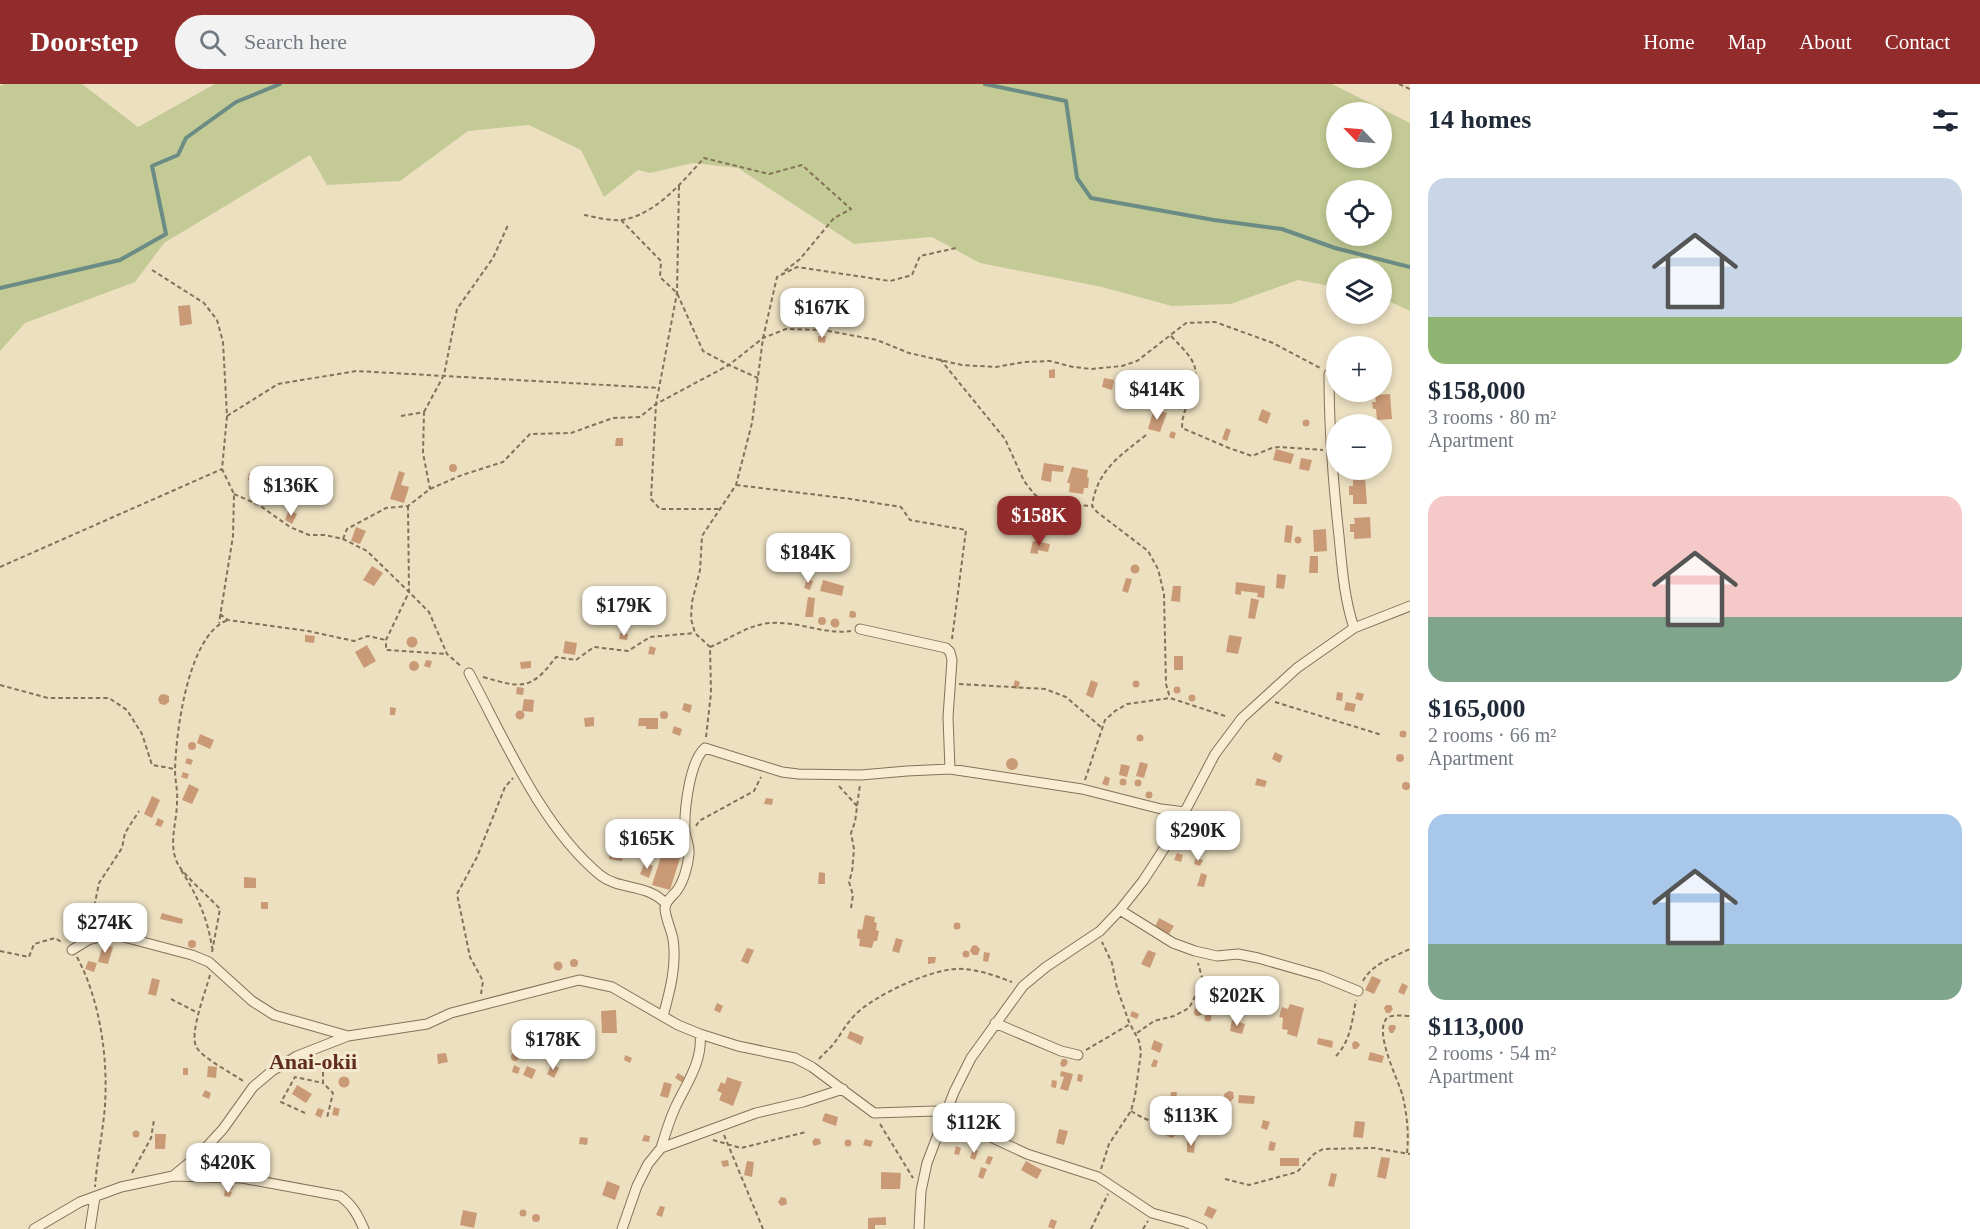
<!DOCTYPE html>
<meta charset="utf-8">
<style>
:root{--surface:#fff;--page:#f2f2f3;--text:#1f2937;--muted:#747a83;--accent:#922b2b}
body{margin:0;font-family:Georgia,serif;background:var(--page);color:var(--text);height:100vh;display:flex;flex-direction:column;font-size:22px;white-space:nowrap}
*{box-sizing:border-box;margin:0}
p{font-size:20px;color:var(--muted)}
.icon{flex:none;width:33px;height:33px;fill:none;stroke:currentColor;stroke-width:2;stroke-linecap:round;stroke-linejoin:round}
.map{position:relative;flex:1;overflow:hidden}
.panel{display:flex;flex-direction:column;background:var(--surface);width:570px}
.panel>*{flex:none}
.needle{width:39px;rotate:295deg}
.buttons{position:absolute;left:1326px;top:18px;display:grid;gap:12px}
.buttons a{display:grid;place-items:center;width:66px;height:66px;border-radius:50%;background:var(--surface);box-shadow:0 3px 9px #0003;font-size:30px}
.price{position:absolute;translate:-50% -51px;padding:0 14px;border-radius:12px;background:#fff;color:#222;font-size:20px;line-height:39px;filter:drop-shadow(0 2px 3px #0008)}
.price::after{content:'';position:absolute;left:50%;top:36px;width:18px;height:14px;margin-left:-9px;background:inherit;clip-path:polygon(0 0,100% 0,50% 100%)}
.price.current{background:var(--accent);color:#fff}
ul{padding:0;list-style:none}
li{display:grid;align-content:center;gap:12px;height:318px;padding:0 18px}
li span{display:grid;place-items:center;height:186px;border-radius:18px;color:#555}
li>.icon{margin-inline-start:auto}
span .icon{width:108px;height:108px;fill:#fffc;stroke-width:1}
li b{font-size:26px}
h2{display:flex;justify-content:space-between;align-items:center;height:72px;padding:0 18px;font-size:26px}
header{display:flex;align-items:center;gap:36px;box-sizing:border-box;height:84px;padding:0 30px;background:var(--accent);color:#fff}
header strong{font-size:28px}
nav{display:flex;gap:33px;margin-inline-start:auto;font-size:21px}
.search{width:420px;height:54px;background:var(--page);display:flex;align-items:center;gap:15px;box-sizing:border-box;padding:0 21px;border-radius:33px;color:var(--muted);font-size:22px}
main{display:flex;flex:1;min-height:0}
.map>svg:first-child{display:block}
.green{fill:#c3ca95;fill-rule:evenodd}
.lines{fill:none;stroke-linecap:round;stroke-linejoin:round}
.stream{stroke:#6b8c84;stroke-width:4}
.building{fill:#ca9a77}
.minor-casing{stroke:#857159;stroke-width:11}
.path{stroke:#857159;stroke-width:2;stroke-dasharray:4.5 3;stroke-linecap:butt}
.minor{stroke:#f8edd3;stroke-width:9}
.labels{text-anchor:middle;stroke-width:6;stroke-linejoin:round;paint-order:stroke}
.quarter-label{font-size:22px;font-weight:bold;fill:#602c1e;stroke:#f4ead0}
</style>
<header>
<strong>Doorstep</strong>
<div class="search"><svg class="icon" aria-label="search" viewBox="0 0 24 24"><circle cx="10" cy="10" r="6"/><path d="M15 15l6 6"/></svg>Search here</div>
<nav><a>Home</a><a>Map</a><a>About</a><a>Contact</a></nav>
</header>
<main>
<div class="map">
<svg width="1410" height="1145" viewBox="0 0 1410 1145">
<rect width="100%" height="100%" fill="#ece0c1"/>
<path class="green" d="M4 0H82L138 43 215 0H1332L1410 39V227L1382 214V184H1336V203L1298 196 1231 220 1172 222 1102 203 980 179 932 153 854 160 738 84 693 79 650 89 638 86 604 113 581 66 529 41 468 47 400 97 327 101 310 71 164 159 135 198 25 239 0 267V2ZM1336 28H1382V74H1336ZM1336 106H1382V152H1336Z"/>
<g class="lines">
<path class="stream" d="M985 0 1066 17 1077 94 1091 114 1214 136 1282 145 1335 164 1410 183
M0 204 120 176 166 150 152 82 178 71 186 54 236 18 280 0"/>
</g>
<path class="building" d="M190 221 192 240 180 242 178 222Z
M811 231H820L819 243 810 242Z
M818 252H826L825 259 818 258Z
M1055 285V294H1049V286Z
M1104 294 1114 296 1112 306 1102 303Z
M1390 310 1392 335 1377 336 1376 325H1373L1372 318H1376L1375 311Z
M1154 325 1167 329 1160 348 1148 345Z
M1262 325 1271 329 1267 340 1258 336Z
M1302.5 339a3.5 3.5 0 1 1 7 0a3.5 3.5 0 1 1-7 0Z
M1226 344 1231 346 1227 357 1222 355Z
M1171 347 1176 349 1174 355 1169 353Z
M616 354H623V362H615Z
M1276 365 1294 370 1291 380 1273 376Z
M1301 374 1312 376 1309 387 1299 385Z
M1044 379 1064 382 1063 388 1052 387 1051 398 1041 396Z
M449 384a4 4 0 1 1 8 0a4 4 0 1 1-8 0Z
M1072 383 1088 386 1087 393 1089 394 1088 404H1084L1083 410 1069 408 1070 399H1067Z
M399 387 405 389 401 401 409 403 404 419 390 415Z
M249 389 260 390 259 398 248 396Z
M1365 394 1367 420H1353V411H1349V402H1353V395Z
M289 426 297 430 292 440 285 436Z
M1038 428 1048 430 1045 450 1035 449Z
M1370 433 1371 454 1354 455V448H1350V440H1355L1354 434Z
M1286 441 1293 442 1291 459 1284 458Z
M356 443 366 447 360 460 351 457Z
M1326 445 1327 467 1314 468 1313 446Z
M1294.5 456a3.5 3.5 0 1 1 7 0a3.5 3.5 0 1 1-7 0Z
M1033 457 1050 460 1048 468 1038 466V470L1030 469Z
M1310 472H1318V489H1309Z
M1130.5 485a4.5 4.5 0 1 1 9 0a4.5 4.5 0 1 1-9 0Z
M372 482 383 489 374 502 363 496Z
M1277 490 1286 491 1284 505 1276 504Z
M1126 494 1132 495 1128 509 1122 507Z
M807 495 813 497 810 506 804 504Z
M823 496 844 502 842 512 820 507Z
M1236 498 1265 502 1264 514 1257 513 1258 509 1241 507V511L1235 510Z
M1173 502H1181L1180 518 1171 517Z
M808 513 815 514 813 533H805Z
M1251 514 1259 516 1255 535 1248 534Z
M850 527H854L856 529V533L853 534 849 533Z
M818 537a4 4 0 1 1 8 0a4 4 0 1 1-8 0Z
M830.5 539a4.5 4.5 0 1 1 9 0a4.5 4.5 0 1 1-9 0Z
M620 549 628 550 627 556 619 555Z
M305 551 315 552 314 559 305 558Z
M1229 551 1242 553 1238 570 1226 568Z
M406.5 558a5.5 5.5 0 1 1 11 0a5.5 5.5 0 1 1-11 0Z
M565 557 577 559 575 571 563 569Z
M367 561 376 577 364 584 355 568Z
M650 562 656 564 654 571 648 570Z
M1174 572H1183V586H1174Z
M426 576 432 577 430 584 424 582Z
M409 582a5 5 0 1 1 10 0a5 5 0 1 1-10 0Z
M531 577V584L521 585 520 578Z
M1015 596 1020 598 1018 605 1013 604Z
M1091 596 1098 599 1093 614 1086 611Z
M1132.5 600a3.5 3.5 0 1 1 7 0a3.5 3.5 0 1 1-7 0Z
M1173.5 606a3.5 3.5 0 1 1 7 0a3.5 3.5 0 1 1-7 0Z
M517 603 524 604 523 611 516 610Z
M1337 608 1343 609 1342 617 1336 616Z
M1357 608 1364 610 1362 617 1355 615Z
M164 610 169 612V618L165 621 160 620 158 615 160 611Z
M1188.5 614a3.5 3.5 0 1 1 7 0a3.5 3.5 0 1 1-7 0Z
M524 615 534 616 533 628 522 627Z
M1346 618 1356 620 1354 628 1344 626Z
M684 619 692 621 690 629 682 626Z
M390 623 396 624 395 631H390Z
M515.5 631a4.5 4.5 0 1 1 9 0a4.5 4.5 0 1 1-9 0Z
M660 631a4 4 0 1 1 8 0a4 4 0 1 1-8 0Z
M594 633V642L585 643 584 634Z
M639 634H658V645H646V642H638Z
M674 642 682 645 680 652 672 649Z
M1399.5 650a3.5 3.5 0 1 1 7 0a3.5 3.5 0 1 1-7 0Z
M200 650 214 656 210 665 197 659Z
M1136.5 654a3.5 3.5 0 1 1 7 0a3.5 3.5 0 1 1-7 0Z
M188 662a4 4 0 1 1 8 0a4 4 0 1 1-8 0Z
M1275 668 1283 672 1280 679 1272 675Z
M1396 674a4 4 0 1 1 8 0a4 4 0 1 1-8 0Z
M1006 680a6 6 0 1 1 12 0a6 6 0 1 1-12 0Z
M187 674 193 676 191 681 185 679Z
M1140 678 1148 680 1144 694 1136 692Z
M1121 680 1130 682 1127 693 1119 691Z
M183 688 189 690 187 695 181 693Z
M1105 692 1110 694 1108 702 1102 700Z
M1257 694 1267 697 1265 703 1255 701Z
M1119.5 698a3.5 3.5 0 1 1 7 0a3.5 3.5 0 1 1-7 0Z
M1134.5 699a3.5 3.5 0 1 1 7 0a3.5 3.5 0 1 1-7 0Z
M1402 702a4 4 0 1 1 8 0a4 4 0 1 1-8 0Z
M189 700 199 705 192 720 182 716Z
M1145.5 711a3.5 3.5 0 1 1 7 0a3.5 3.5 0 1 1-7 0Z
M152 712 160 716 152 734 144 730Z
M766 714 773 715 772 721 764 720Z
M158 734 164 737 161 743 155 741Z
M611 758 624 759 622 777 609 775Z
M663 766 681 771 670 806 652 801Z
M1177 769 1183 771 1181 778 1174 776Z
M1196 774 1203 776 1200 782 1194 780Z
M645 778 653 782 649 794 640 790Z
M819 788 825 789V800H818Z
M1201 789 1207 791 1204 803 1197 802Z
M244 793 256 794V804H244Z
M261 818H268V825H261Z
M162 829 183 835 182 840 160 835Z
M865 831 875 833 874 838 877 839 876 846 879 847 877 857H874L872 864 859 862 860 855 857 854 858 845 862 846Z
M106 834 119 838 116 847 103 844Z
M1159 834 1174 842 1169 850 1155 843Z
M953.5 842a3.5 3.5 0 1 1 7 0a3.5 3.5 0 1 1-7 0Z
M896 854 903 856 899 869 892 867Z
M188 860a4 4 0 1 1 8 0a4 4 0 1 1-8 0Z
M103 860 113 863 108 880 98 878Z
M976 861 980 865 978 871H973L970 867 972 862Z
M747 864 754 866 748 880 741 877Z
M1148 866 1156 869 1150 884 1141 880Z
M962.5 870a3.5 3.5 0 1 1 7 0a3.5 3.5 0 1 1-7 0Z
M984 868 990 869 988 878 983 877Z
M928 873H936L935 879 928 880Z
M570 879a4 4 0 1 1 8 0a4 4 0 1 1-8 0Z
M88 877 97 879 94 888 85 885Z
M553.5 882a4.5 4.5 0 1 1 9 0a4.5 4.5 0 1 1-9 0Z
M1372 892 1381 896 1374 910 1365 906Z
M152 894 160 896 156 912 148 910Z
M1402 899 1408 902 1404 911 1398 908Z
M717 919 723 922 720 929 714 926Z
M1211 920H1220L1219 928 1211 927Z
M1290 920 1304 924 1297 953 1287 950 1288 946 1282 945 1283 934 1279 933 1282 923 1288 925Z
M1386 921H1391L1393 925 1390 929H1386L1384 924Z
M1194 928a4 4 0 1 1 8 0a4 4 0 1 1-8 0Z
M616 926 617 949H602L601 927Z
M1132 927 1139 930 1137 935 1130 932Z
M1204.5 934a3.5 3.5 0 1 1 7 0a3.5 3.5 0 1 1-7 0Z
M1232 936 1245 940 1242 950 1230 947Z
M1390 941H1395L1396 944 1393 949H1390L1388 944Z
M850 947 864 953 861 961 847 954Z
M588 948V955L573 956 572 949Z
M1318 954 1333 957 1332 964 1317 960Z
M1154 956 1163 960 1160 969 1151 965Z
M1354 957 1358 958 1360 961 1357 965H1353L1352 960Z
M1370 968 1384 972 1382 979 1368 976Z
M446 969 448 978 438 980 437 970Z
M511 973a4 4 0 1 1 8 0a4 4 0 1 1-8 0Z
M625 971 632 974 630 979 624 976Z
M1062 975H1066L1068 978 1066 982 1062 983 1060 980Z
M1154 975 1158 977 1156 983H1152L1151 981Z
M552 980 559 984 554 994 547 990Z
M514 981 520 984 518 990 512 988Z
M208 982 217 983 216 994 207 993Z
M527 982 536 986 532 995 523 991Z
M183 984H188V991H183Z
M1061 987 1073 990 1068 1007 1060 1005 1064 993 1060 992Z
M678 989 686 994 683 999 675 994Z
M1078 990 1083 991 1082 998 1077 997Z
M338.5 998a5.5 5.5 0 1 1 11 0a5.5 5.5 0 1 1-11 0Z
M727 993 742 998 733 1022 719 1016 722 1009 717 1007 721 998 725 1000Z
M1052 996 1057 997 1056 1004 1051 1003Z
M664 998 672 1000 668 1014 660 1012Z
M297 1001 312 1010 306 1019 292 1010Z
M205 1006 211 1009 209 1015 202 1012Z
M1229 1007 1233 1008 1234 1014 1230 1018 1225 1016 1224 1010Z
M1171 1008H1177L1176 1017 1170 1016Z
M1239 1011 1255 1012 1254 1020 1238 1019Z
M334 1023 340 1025 338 1032 332 1031Z
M318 1024 324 1026 321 1034 315 1031Z
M825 1029 838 1033 836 1042 822 1037Z
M1263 1036 1270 1038 1267 1046 1261 1044Z
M1355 1037 1365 1038 1363 1054 1353 1053Z
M1212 1042H1217V1051H1212Z
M1171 1044 1175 1045 1177 1050 1172 1054 1167 1052V1047Z
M1059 1045 1068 1047 1064 1061 1056 1059Z
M132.5 1050a3.5 3.5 0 1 1 7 0a3.5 3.5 0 1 1-7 0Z
M155 1050H166L165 1065H155Z
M644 1051 650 1052 649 1058 642 1057Z
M580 1053 588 1054 587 1061 579 1060Z
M815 1054 820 1055 821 1060 814 1062 812 1058Z
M865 1055 873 1057 871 1063 863 1061Z
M844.5 1059a3.5 3.5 0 1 1 7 0a3.5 3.5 0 1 1-7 0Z
M1187 1057H1195L1194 1069 1187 1068Z
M1270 1057 1276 1059 1274 1067 1268 1066Z
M956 1062 961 1064 959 1071 954 1070Z
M973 1065 978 1067 975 1076 970 1074Z
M988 1072 993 1073 990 1081 985 1079Z
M1381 1073 1390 1074 1386 1095 1377 1093Z
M1280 1074H1299V1082H1280Z
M728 1076 729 1082 723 1083 721 1077Z
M747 1077 754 1078 752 1093 744 1091Z
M1026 1077 1042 1086 1037 1095 1021 1086Z
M981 1083 987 1085 983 1095 978 1093Z
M881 1088 901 1089 900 1105H881Z
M1331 1089 1337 1090 1334 1103 1328 1102Z
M607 1097 620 1102 615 1116 602 1111Z
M227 1099 234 1101 232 1106 226 1104Z
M225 1106 232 1108 230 1113 224 1112Z
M781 1113 786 1114 787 1120 781 1122 778 1118Z
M660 1122 665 1123 662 1133 656 1131Z
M1208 1122 1217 1126 1212 1135 1204 1131Z
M519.5 1129a3.5 3.5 0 1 1 7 0a3.5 3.5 0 1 1-7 0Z
M463 1126 477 1129 474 1144 460 1141Z
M532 1134a4 4 0 1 1 8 0a4 4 0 1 1-8 0Z
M886 1133V1141H875V1145H868V1134Z
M1051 1135 1057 1137 1054 1145 1048 1143Z"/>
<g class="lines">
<g class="minor-casing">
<path id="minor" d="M1329 290C1329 345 1333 398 1339 452 1342 483 1344 514 1354 544
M860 545 946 564 950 568 952 576 948 633 950 685
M469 589C505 656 541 742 600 791 620 807 647 799 666 820
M1120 826 1173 859 1195 867 1217 872 1238 870 1258 874 1321 892 1358 907
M72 866 88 856 102 852H120L192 871 209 878 252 917 274 931 348 952
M663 932C670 907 677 881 673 855 671 845 665 833 665 824 666 815 674 812 678 805 684 796 688 781 689 770 690 763 686 755 685 748 684 728 689 678 705 664L782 688 798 690 861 691 907 687 950 685 1082 705 1161 725 1185 728
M995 939 1061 967 1078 971
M661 1064C665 1051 669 1037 675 1024 686 1000 703 978 700 950
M173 1092 242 1094 340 1112C353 1121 358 1132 364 1145
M34 1145 80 1118 121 1103 173 1092 201 1069 223 1045 253 1003 272 987 297 972 348 952 427 940 451 929 579 896 612 903 678 941 700 950 738 962 795 974 812 983 874 1029 935 1027 1027 1070 1098 1093 1152 1129 1185 1138 1202 1145
M90 1145 95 1113
M622 1145 637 1102 648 1080 661 1064 756 1029 803 1018 843 1005
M919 1145 921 1107 927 1079 954 1008 971 974 1023 902 1046 883 1100 847 1120 826 1143 797 1171 754 1215 670 1242 634 1297 584 1354 544 1410 522"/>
</g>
<path class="path" d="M1399 0 1410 5
M679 102 677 209 656 320 651 415 660 425H720
M584 131C595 133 610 137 621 136 656 131 682 98 704 74L769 90 802 81 851 125 834 134 800 175 782 189
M621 136 661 177 660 193 677 209 703 267 729 281 758 294
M152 186 204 219 217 236 223 258 227 332 222 385 234 410 233 452 219 539
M1171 252C1199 281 1201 283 1187 321 1184 329 1182 335 1182 344L1229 364 1252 372 1272 364 1280 363 1323 366
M940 275 1005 355 1024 397 1035 411 1051 419 1092 422
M424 328 444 291 457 225 493 174 508 141
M227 332 278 300 356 287 659 304
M401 332 424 328 423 369 430 405
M1146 351C1120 372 1097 386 1092 422L1097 428 1148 467 1158 485 1164 510 1166 600 1170 614
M736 401 851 415 901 423 910 436 966 446 952 555
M234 410 259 421 290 443 309 451H325L343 455 367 467 409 508 386 556V566L447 570
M408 422 409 508 429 528 447 570 462 583
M343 455 347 445 386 424 408 422 430 405 462 391 503 378 530 350 571 349 613 334 640 333 656 320 729 281 763 254 786 245 823 246 877 256 909 269 962 281 996 283 1025 278 1050 277 1073 283 1092 285 1122 282 1137 277 1186 239 1215 238 1273 259 1322 285
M0 483 222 385
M220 530 228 536 308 547 354 557 368 552 386 556
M710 563C730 555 749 540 771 539 798 537 825 551 851 547
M483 593C521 604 531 607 556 573L576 576 594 563 628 567 650 553 695 549
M959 600 1045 605 1066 613 1102 644
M0 601 48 614H109L127 626 142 650 152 681 175 685
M1275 618 1382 651
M706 653 711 609 710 563 695 549 691 535 692 518 700 486 702 452 736 401 752 339 763 254 777 193 797 183 890 197 912 191 920 172 956 164
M1085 696 1105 636 1115 627 1127 620 1170 614 1228 633
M839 702 857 722
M696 742 699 737 754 707 761 693
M181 786C197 811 208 835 212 864
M851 824 853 811 849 798 852 788 854 765 851 749 855 738 860 700
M90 844 99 799 122 764 125 749 139 727
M0 867 29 873 34 860 55 854 63 859
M212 868 220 825C211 815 185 792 179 782 167 762 177 739 177 718 178 707 175 697 175 686 176 648 188 550 228 536
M77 873C100 916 108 973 105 1021 103 1048 97 1075 95 1103
M210 891C206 907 188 951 197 964 204 975 232 989 243 997
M1363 897C1372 880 1393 873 1410 865
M481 910 483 897 470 873 457 810 477 773 505 703 513 694
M171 915 198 929
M1137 949 1154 937 1174 932 1189 924 1203 897 1198 879
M1086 966 1130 940
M1336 972C1351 956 1352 937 1356 916
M323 973V999L333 1009 327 1034
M819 975C824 969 830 965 835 958 841 950 846 940 854 932 872 912 936 882 963 885 980 886 996 892 1012 898
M1131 1027C1173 1053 1167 1027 1204 1017
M305 1029 281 1018 295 993 323 999
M880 1040 913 1094
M724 1051 763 1145
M713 1056 741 1064 806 1048
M1407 1069C1409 1050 1407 1032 1403 1013 1399 997 1373 948 1387 934 1392 930 1404 932 1410 932
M1101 1085 1109 1060 1131 1027 1135 1012 1141 968 1139 957 1129 938 1117 904 1112 879 1102 858
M132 1089 151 1054 154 1036
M1225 1095 1249 1101 1297 1088 1314 1070 1323 1065 1374 1064 1410 1070
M1091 1145 1108 1110
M1143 1145 1148 1137"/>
<use href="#minor" class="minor"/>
</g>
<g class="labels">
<g class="quarter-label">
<text x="313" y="985">Anai-okii</text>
</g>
</g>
</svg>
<div class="buttons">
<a><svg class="needle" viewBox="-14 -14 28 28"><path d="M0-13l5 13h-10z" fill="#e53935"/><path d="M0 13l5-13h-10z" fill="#747a83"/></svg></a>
<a><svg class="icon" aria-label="locate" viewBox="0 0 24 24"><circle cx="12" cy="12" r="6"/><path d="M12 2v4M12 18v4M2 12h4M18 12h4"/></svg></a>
<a><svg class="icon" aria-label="layers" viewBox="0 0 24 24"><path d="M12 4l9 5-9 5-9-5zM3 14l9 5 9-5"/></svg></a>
<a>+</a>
<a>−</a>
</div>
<b class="price" style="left:822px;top:255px">$167K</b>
<b class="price" style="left:1157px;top:337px">$414K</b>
<b class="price" style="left:291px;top:433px">$136K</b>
<b class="price current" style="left:1039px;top:463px">$158K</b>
<b class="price" style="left:808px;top:500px">$184K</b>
<b class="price" style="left:624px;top:553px">$179K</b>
<b class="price" style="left:1198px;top:778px">$290K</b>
<b class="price" style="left:647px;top:786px">$165K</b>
<b class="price" style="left:105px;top:870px">$274K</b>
<b class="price" style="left:1237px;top:943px">$202K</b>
<b class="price" style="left:553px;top:987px">$178K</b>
<b class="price" style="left:1191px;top:1063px">$113K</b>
<b class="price" style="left:974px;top:1070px">$112K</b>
<b class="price" style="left:228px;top:1110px">$420K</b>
</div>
<section class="panel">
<h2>14 homes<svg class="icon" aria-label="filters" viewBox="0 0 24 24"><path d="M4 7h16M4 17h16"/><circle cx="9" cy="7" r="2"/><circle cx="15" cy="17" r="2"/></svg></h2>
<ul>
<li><span style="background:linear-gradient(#c9d6e8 75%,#8fb573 0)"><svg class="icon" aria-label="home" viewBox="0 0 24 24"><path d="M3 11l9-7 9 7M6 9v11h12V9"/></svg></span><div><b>$158,000</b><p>3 rooms · 80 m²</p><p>Apartment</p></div></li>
<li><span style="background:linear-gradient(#f6c9c9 65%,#7fa58c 0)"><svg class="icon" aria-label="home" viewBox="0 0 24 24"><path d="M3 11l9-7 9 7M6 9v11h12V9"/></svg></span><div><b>$165,000</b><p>2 rooms · 66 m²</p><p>Apartment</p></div></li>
<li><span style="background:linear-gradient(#a9c7e8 70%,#7fa58c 0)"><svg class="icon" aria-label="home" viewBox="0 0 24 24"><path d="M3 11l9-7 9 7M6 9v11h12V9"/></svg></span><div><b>$113,000</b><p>2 rooms · 54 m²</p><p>Apartment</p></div></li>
</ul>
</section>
</main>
